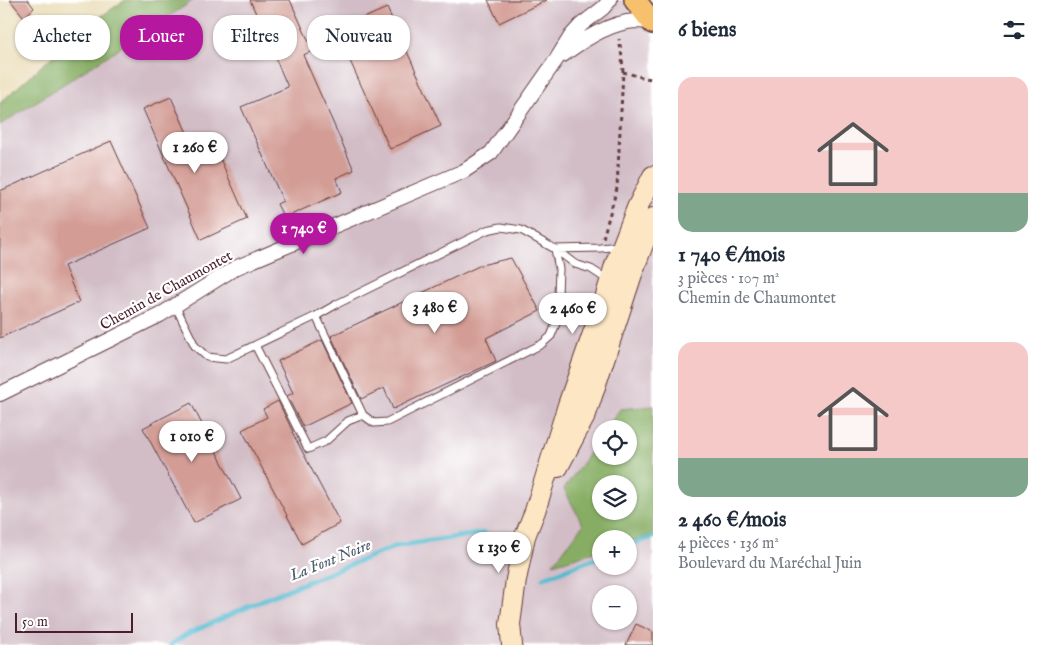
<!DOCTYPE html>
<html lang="fr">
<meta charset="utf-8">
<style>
:root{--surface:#fff;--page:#f6f6f7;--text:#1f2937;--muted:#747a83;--accent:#b5179e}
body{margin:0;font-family:"IM FELL English",serif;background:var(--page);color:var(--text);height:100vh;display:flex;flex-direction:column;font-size:19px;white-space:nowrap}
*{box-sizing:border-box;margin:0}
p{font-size:16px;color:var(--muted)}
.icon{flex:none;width:28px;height:28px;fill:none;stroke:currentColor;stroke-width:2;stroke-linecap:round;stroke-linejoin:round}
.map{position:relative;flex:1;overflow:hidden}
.side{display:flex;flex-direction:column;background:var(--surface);width:400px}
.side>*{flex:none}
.hud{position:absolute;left:15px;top:15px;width:475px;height:45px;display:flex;gap:10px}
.controls{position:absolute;left:592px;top:420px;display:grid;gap:10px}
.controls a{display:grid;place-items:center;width:45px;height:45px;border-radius:50%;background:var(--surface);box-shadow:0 1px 4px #0004;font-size:25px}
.scale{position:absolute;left:15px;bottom:12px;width:118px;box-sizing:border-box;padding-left:5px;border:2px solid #4a1f2b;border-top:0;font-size:14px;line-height:18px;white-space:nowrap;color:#4a1f2b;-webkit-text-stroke:4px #fff;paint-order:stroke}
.price{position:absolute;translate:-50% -42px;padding:0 11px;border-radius:18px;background:#fff;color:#222;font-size:16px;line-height:32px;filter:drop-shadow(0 1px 2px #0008)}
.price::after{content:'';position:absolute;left:50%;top:30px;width:15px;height:11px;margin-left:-8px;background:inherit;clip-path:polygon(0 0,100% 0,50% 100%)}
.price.on{background:var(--accent);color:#fff}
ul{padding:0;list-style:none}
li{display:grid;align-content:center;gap:10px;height:265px;padding:0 25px}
li span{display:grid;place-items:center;height:155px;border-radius:15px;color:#555}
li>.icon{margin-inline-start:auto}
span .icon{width:90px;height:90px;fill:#fffc;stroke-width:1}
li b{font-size:21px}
h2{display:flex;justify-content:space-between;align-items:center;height:60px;padding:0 25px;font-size:21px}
.pill{padding:0 18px;border-radius:20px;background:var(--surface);box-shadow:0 1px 4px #0004;font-size:18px;line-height:45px}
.pill.on{background:var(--accent);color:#fff}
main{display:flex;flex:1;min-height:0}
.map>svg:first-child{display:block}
.industrial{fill:#d2bdc6;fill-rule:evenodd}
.forest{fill:#86ad63;stroke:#686647;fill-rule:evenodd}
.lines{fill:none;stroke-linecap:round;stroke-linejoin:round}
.stream{stroke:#51bacf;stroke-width:5}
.building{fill:#d39c94}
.service-casing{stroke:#623c40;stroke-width:9}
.minor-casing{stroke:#623c40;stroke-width:16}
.secondary-casing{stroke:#623c40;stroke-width:22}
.primary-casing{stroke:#623c40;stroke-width:24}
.path{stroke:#623c40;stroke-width:3;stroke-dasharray:4 4;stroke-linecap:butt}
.service{stroke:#fff;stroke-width:7}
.minor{stroke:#fff;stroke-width:14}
.secondary{stroke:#fce6c4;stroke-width:20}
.primary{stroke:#f7c06c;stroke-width:21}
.labels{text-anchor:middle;stroke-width:4.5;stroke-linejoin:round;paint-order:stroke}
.street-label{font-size:15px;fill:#4a1f2b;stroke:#fff}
.water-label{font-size:16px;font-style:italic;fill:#4d5d6d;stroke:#fff}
</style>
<main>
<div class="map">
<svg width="653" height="645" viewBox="0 0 653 645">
<rect width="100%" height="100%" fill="#fff"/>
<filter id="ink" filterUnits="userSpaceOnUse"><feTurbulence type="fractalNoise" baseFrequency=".02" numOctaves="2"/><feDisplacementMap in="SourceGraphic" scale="10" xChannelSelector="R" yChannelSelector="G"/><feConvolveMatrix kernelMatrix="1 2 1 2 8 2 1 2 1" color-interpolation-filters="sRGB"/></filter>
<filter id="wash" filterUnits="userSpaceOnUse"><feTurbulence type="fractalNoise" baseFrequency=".0096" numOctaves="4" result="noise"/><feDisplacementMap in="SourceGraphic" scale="20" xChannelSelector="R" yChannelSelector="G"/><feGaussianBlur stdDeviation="1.12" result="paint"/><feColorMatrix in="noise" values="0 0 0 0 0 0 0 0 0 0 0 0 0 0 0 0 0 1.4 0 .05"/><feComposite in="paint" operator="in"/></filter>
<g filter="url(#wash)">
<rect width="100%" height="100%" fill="#ebdeba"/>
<path class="industrial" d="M194 0H653V645H0V125ZM601 429H629V456H601ZM601 484H629V511H601ZM601 539H629V566H601ZM601 594H629V621H601Z"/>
<path class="forest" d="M125 0H194L0 125V103L84 28Z
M653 406V535L629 542V539H601V550L553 564 583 525 564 489 601 436V456H629V429H606L620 409ZM601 484H629V511H601Z"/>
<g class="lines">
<path class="stream" d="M629 545 653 537
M543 578 601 556
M171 645 185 635 272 596 397 546 484 533 489 557"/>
</g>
<g id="blocks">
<path class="building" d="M10 0H28L34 8 24 17Z
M250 0H290L313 51 303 55 354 170 336 178 342 192 284 218 277 204 283 201 241 107 288 87Z
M488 0H547L499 23Z
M387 8 441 126 390 149 336 30Z
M171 97 200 162 218 154 247 219 201 240 143 109Z
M111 141 150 228 64 266 79 302 0 338V191Z
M511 258 540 311 486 338 496 361 393 409 384 388 361 399 331 336 481 265Z
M322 340 352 403 303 427 287 396 293 393 278 361Z
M278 401 293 432H292L340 523 302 544 242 430 267 417 263 409Z
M191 403 241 499 194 523 143 428Z
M636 624 653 632V645H626Z"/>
</g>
</g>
<g filter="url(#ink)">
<use href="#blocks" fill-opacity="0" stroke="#623c40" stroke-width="1"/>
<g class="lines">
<g class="service-casing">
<path id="service" d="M501 227 521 230 555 249 559 269 557 321 551 336 542 344 387 422 374 423 363 415 316 316 337 304 487 230Z
M608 280 591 269 575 264 555 249 600 248 620 246
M175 305 195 346 207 357 226 359 316 316
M255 345 308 449 326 441 348 421 363 415"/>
</g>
<g class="minor-casing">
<path id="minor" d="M563 55C583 40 610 22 636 21 641 21 647 22 652 22
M0 394 160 315 235 268 464 171 491 153 556 60 571 36 581 25 603 8 610 0"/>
</g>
<g class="secondary-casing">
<path id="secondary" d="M558 467 586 414 633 271 653 218
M512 645 510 624 516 580 525 536 535 511 568 405 604 302 615 265 637 208 653 176"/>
</g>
<g class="primary-casing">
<path id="primary" d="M635 0 653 23"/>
</g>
<path class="path" d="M623 72 645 78 653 79
M603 238 617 188 623 72 622 57 619 39"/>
<use href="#service" class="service"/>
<use href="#minor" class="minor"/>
<use href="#secondary" class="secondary"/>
<use href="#primary" class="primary"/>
</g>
</g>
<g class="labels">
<g class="street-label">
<text transform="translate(166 290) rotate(-29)" y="5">Chemin de Chaumontet</text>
</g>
<g class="water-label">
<text transform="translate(330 559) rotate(-22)" y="6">La Font Noire</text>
</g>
</g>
</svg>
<div class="controls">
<a><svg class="icon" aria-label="locate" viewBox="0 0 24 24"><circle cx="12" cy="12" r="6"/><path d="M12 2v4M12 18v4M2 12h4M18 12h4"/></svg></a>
<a><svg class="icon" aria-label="layers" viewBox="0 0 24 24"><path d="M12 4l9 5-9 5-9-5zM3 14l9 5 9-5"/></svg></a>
<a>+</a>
<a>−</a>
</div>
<div class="scale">50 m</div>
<b class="price" style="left:195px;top:174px">1 260 €</b>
<b class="price on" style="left:304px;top:255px">1 740 €</b>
<b class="price" style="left:435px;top:334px">3 480 €</b>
<b class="price" style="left:573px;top:335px">2 460 €</b>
<b class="price" style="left:192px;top:463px">1 010 €</b>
<b class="price" style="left:499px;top:574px">1 130 €</b>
<div class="hud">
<a class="pill">Acheter</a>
<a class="pill on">Louer</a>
<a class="pill">Filtres</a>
<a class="pill">Nouveau</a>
</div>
</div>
<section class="side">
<h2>6 biens<svg class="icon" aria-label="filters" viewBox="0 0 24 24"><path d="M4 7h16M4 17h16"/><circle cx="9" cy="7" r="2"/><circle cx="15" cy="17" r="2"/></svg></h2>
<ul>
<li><span style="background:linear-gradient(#f6c9c9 75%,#7fa58c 0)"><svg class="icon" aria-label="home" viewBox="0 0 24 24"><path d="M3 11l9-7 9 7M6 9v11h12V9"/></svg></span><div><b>1 740 €/mois</b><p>3 pièces · 107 m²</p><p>Chemin de Chaumontet</p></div></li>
<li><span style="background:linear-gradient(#f6c9c9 75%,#7fa58c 0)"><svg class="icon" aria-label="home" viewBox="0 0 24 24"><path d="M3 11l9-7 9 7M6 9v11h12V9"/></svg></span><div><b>2 460 €/mois</b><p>4 pièces · 136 m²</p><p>Boulevard du Maréchal Juin</p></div></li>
</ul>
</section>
</main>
